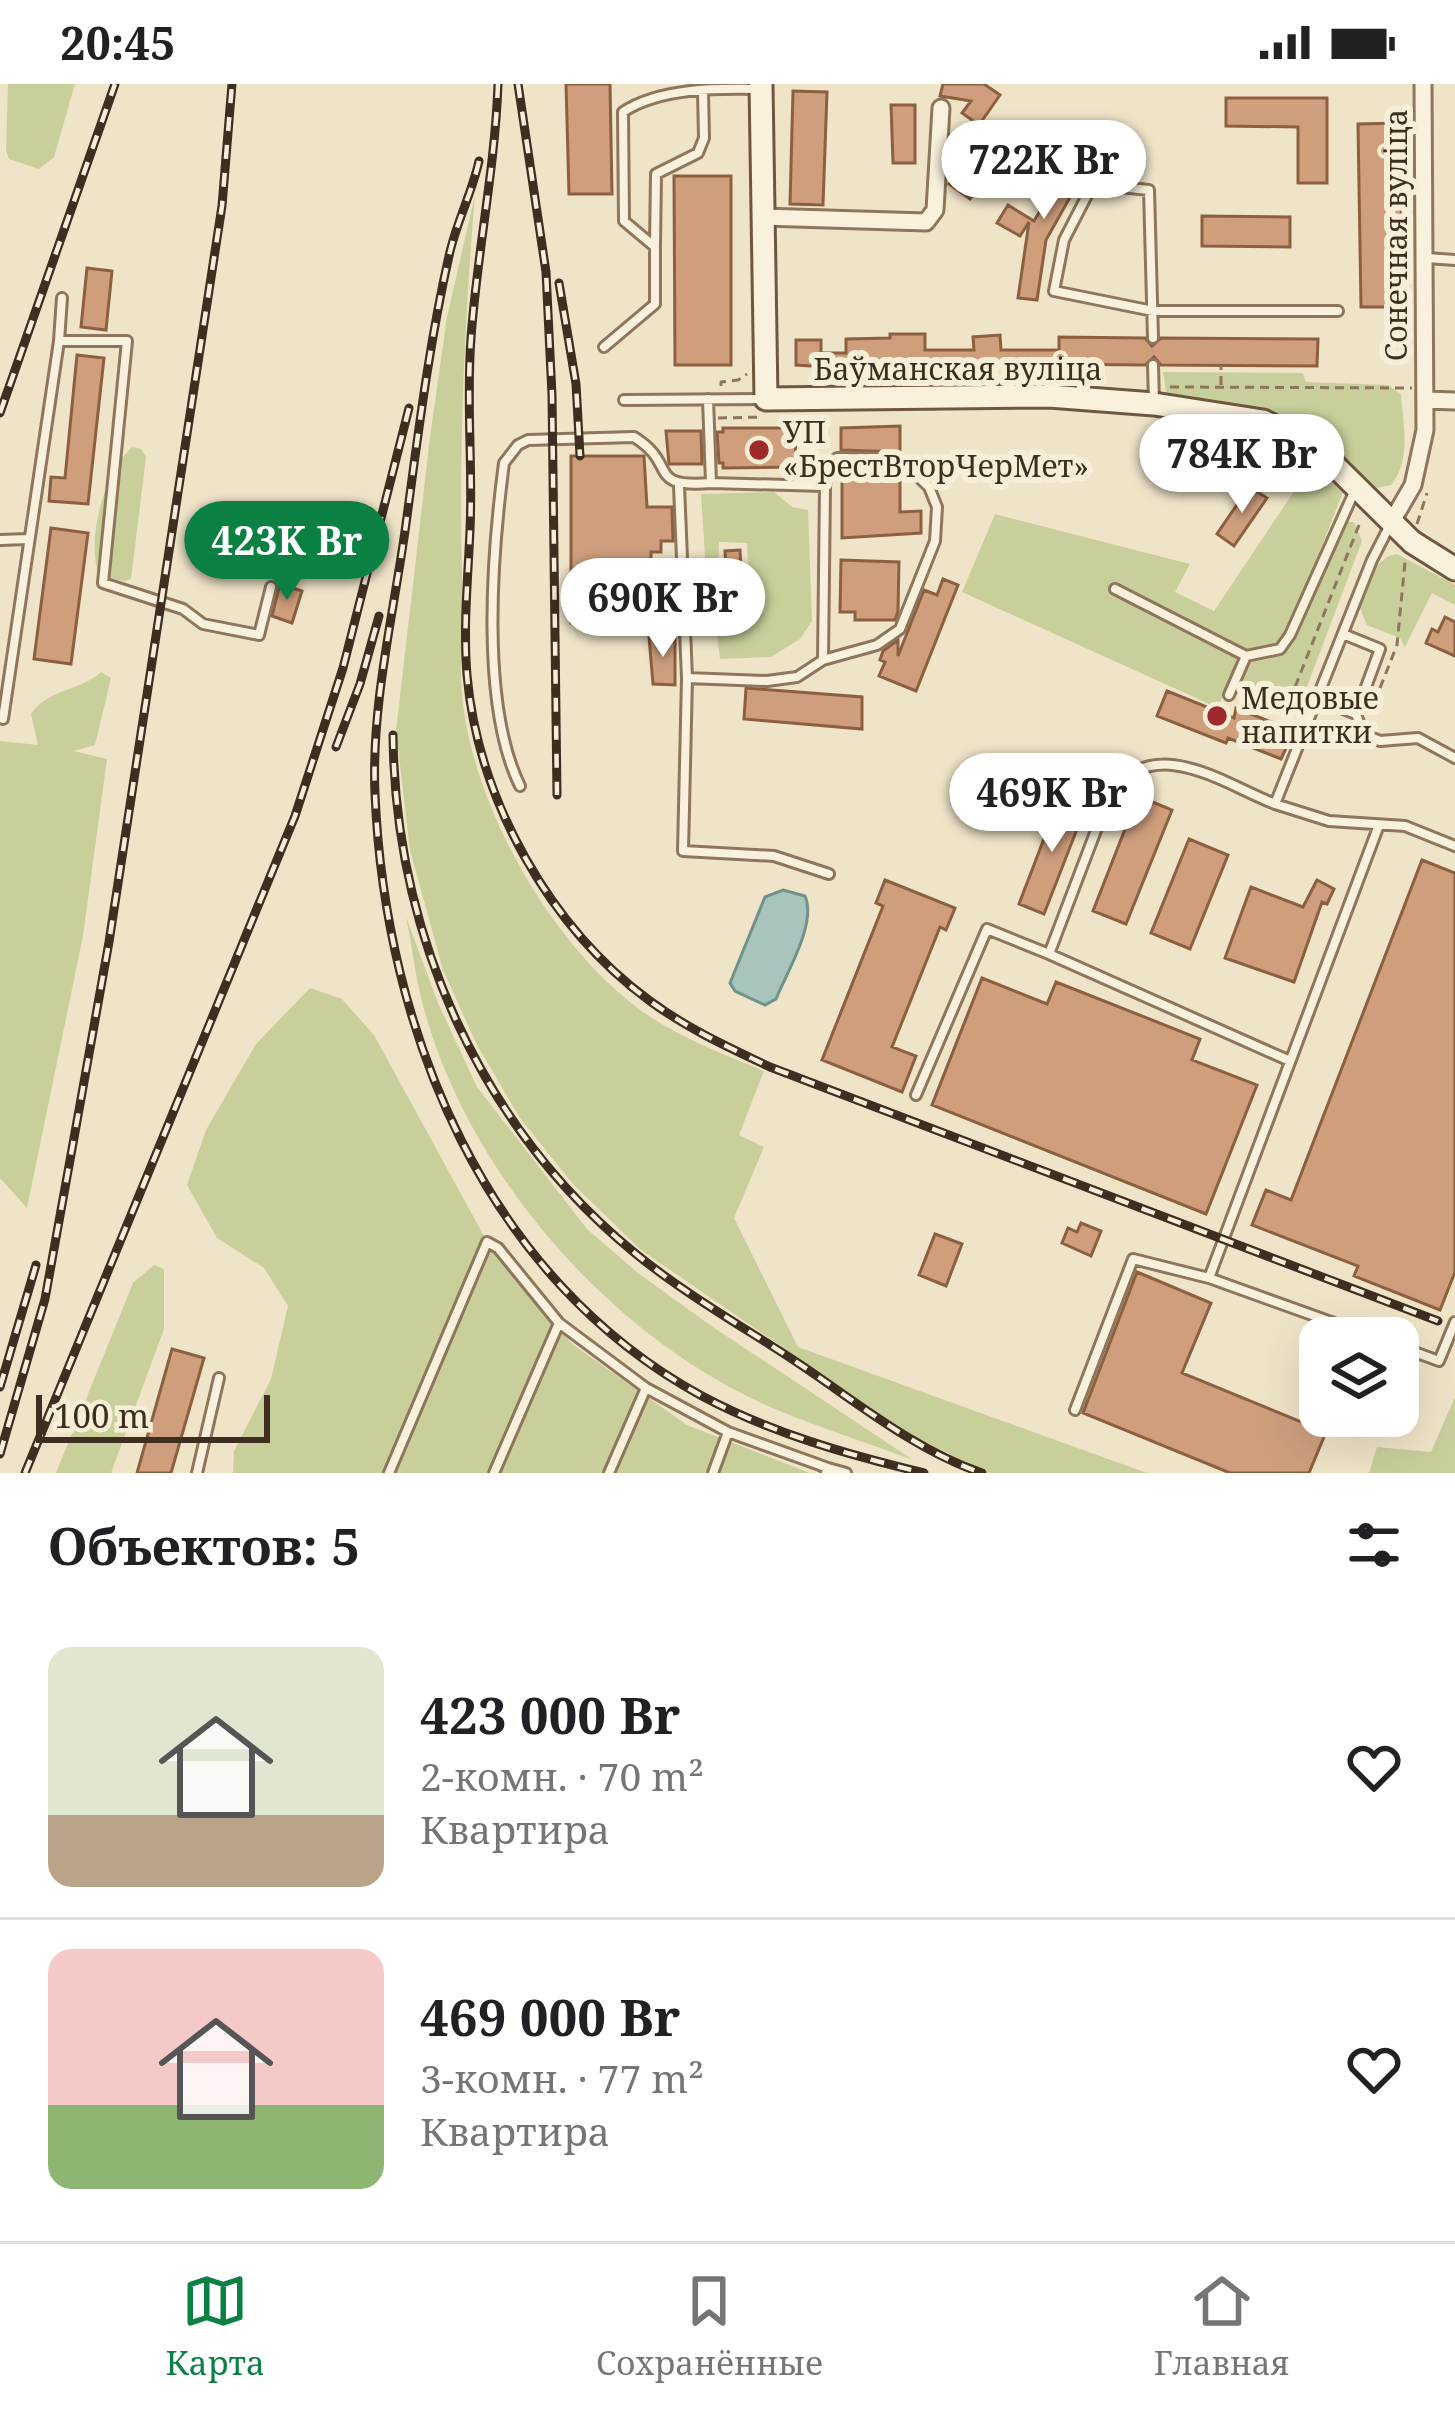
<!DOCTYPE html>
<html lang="ru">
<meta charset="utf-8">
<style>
:root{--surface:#fff;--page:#f6f6f6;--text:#202124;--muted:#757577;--line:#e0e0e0;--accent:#0b8043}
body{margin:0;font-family:"Noto Serif",serif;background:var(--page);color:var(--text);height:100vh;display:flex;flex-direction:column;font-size:45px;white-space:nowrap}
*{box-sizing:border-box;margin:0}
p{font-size:39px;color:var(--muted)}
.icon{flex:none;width:66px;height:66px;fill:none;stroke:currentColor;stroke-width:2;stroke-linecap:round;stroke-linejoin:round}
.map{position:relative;height:1389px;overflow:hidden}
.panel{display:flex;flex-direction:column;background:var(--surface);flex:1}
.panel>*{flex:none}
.fabs{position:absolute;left:1299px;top:1233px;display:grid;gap:24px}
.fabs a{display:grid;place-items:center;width:120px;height:120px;border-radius:24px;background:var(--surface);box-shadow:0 12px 48px #0002;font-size:60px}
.scale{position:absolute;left:36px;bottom:30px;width:234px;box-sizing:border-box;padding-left:12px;border:6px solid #3d2e20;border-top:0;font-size:33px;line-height:42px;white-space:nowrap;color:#3d2e20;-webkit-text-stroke:9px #f7eed8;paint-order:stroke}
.price{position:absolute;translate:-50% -102px;padding:0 27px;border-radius:42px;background:#fff;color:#222;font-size:39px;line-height:78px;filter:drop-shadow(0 3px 6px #0008)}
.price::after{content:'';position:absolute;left:50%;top:72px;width:36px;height:27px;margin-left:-18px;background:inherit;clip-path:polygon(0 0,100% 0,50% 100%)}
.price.selected{background:var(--accent);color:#fff}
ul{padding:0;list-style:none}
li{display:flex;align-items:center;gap:36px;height:300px;padding:0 48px}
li+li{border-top:3px solid var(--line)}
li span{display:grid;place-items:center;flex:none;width:336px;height:240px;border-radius:24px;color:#555}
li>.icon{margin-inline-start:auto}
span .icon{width:144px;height:144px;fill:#fffc;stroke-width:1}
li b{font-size:51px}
h2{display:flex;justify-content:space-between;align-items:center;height:144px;padding:0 48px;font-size:51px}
.status{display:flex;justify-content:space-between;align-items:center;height:84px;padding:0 60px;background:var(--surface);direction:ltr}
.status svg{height:33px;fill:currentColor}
.dock{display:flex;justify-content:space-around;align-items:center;height:168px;border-top:3px solid var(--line);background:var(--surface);font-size:33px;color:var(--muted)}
.dock a{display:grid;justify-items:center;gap:6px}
.dock .selected{color:var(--accent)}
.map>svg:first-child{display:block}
.green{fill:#c9cf9b}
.water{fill:#a9c4bc;stroke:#6f938a;stroke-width:3}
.building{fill:#cf9f7d;stroke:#8d5f41;stroke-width:3}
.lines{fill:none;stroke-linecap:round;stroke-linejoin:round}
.lane-casing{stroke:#8d765c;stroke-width:14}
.street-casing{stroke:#8d765c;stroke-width:21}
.secondary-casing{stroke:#6f573f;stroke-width:27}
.path{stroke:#8d765c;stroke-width:3;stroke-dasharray:9 6;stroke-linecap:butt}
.lane{stroke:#faf1dc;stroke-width:8}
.street{stroke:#faf1dc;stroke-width:15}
.secondary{stroke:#faf1dc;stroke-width:21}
.rail-casing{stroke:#3d2e20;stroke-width:9}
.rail{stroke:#f7eed8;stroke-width:4.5;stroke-dasharray:14;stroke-linecap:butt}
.poi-dot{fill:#9e2a2b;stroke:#f7eed8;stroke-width:4.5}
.labels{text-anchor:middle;stroke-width:12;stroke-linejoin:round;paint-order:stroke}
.street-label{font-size:30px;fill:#3d2e20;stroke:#f7eed8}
.poi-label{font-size:30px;fill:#3d2e20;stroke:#f7eed8;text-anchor:start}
</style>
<div class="status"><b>20:45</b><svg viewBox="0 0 49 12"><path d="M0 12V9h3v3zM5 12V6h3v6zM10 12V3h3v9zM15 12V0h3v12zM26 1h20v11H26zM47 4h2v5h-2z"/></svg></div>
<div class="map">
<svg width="1455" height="1389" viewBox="0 0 1455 1389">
<rect width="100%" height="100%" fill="#f0e4c8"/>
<path class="green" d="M8 0H75L54 73 39 85 9 75 6 66Z
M475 111C464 242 459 362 462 493 463 532 459 572 462 611 472 720 548 855 635 922 673 951 720 969 764 987L739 1051 764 1063 734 1134 798 1263 1147 1389H989L912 1352 641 1166 572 1099 520 1034 477 961 443 886 410 766 396 647 430 353 447 233Z
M1163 288 1303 289 1306 298 1388 301 1401 310C1403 341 1412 375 1391 401L1376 404 1306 342 1273 327 1166 308Z
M132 363 141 365 146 373 131 495C118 501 107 491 97 484 88 448 105 389 132 363Z
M1311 382 1343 408 1290 543 1275 561 1248 566 1228 559 1223 566C1251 580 1272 583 1292 556L1347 438H1354L1362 457 1297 629 1227 602 1218 624 962 508 995 430 1190 480 1175 508 1214 527Z
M774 408 792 423 808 426 812 537 800 555 771 573 720 575 714 527 750 525 747 459 719 458 718 488 706 487 701 410Z
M1397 470 1455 501V521L1432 509 1405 563 1400 554 1367 541 1360 524C1368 503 1372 474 1397 470Z
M101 588 111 594 95 661 74 667 107 675 83 852 27 1124 0 1094V657L38 661 31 630C49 604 79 608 101 588Z
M406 833 438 919 477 1003 587 1145 638 1189 710 1241 913 1376C868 1359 820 1344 775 1325 617 1258 474 1098 426 932 416 900 413 866 406 833Z
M310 904 342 915 374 951 490 1163 572 1260 687 1341 810 1389H233L234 1367 271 1295 288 1222 264 1184 217 1154 187 1101 206 1046 256 960Z
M154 1181 164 1185V1245L111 1389H56L133 1199Z
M1455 1313V1389H1369L1377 1363 1431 1368Z"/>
<path class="water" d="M783 806 805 812C817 839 787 888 776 915L765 921 735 907 730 899 765 813Z"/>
<path class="building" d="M566 0H610L612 110H569Z
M943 0H984L1000 11 979 41 962 29 971 17 940 12Z
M793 7 827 8 823 121 790 120Z
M1226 14H1327V99H1298V43L1226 42Z
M891 21H915V79H893Z
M1400 39 1403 232 1388 233V223H1361L1358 40Z
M1083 54 1094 59 1078 88 1083 90 1046 156 1037 216 1018 214 1029 138 1020 152 997 139 1008 121 1034 137Z
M962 81 976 91 971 97 979 103 970 115 949 100Z
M674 92H731V281H675Z
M1202 132 1290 133V163L1202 162Z
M87 184 112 187 106 246 81 243Z
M890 250H925V266H974L973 253 1000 251 1001 266H1059V253L1145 254 1152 262 1161 254 1318 255 1317 282 1161 281 1154 273 1145 281 948 279 843 284 796 281V256H821V269H846V255L890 254Z
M77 271 104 274 88 420 49 417 51 393 65 394Z
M900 342V368L841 366V344Z
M723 344H795L796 383 723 384V379H719L717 348H723Z
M666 347H701L702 380H669Z
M571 372H644L647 423H672L673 457H661V468H651V540L571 539Z
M842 382 894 383 900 387V428L921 427V449L842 454Z
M1249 403 1267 414 1234 462 1217 450Z
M51 444 88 449 71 580 34 575Z
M740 466 742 505 727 506 725 467Z
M841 476 899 478 898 527 895 536H855V528H840Z
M943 495 958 501 916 607 879 592 885 578 880 576 883 567 898 556V572L924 506 937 511Z
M280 500 302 507 292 539 272 532Z
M1445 533 1455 538V572L1426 559 1432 545 1438 548Z
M675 552V601L653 600 649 553Z
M746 604 862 613V645L744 635Z
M1167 607 1234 634 1236 624 1294 647 1281 675 1228 654 1226 659 1157 632Z
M1138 712 1172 726 1126 840 1093 827Z
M1060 713 1086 722 1044 830 1019 820Z
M1189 755 1228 771 1190 865 1151 849Z
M1422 776 1455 789V1188L1440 1226 1354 1192 1358 1182 1252 1141 1266 1106 1291 1116Z
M885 796 955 824 946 846 940 843 892 963 916 972 902 1008 822 976 883 822 876 819Z
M1317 796 1334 805 1327 820 1322 818 1294 898 1225 874 1251 803 1303 823Z
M982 894 1047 920 1056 898 1200 955 1192 976 1257 1001 1206 1130 932 1021Z
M1081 1139 1101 1147 1091 1172 1062 1159 1068 1144 1077 1148Z
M935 1150 962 1160 946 1202 919 1191Z
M1137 1188 1211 1219 1182 1289 1326 1348 1309 1389H1230L1083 1329Z
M172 1265 204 1274 171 1389H137Z"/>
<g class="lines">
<g class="lane-casing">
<path id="lane" d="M655 161 656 90 698 69 704 54 703 8
M1427 174 1455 176
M62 214 59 257H127L103 499 183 525 203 540 259 551 271 503
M1153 254 1149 106 1120 103 1097 92 1064 156 1054 207 1153 227H1338
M604 263 655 220V163L624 137 623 28C659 4 717 4 759 5
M1153 281 1154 319
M624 316 765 315
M679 402 687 594 767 597 797 593 823 576 825 402 711 399 708 315
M1391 439 1372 476 1275 720 1329 737 1405 742 1455 762
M0 456 28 455
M1115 505 1246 572
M823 576 877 561 900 545 935 457 937 423 929 403 907 382 896 375 837 374 827 386 825 402
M687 594 683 767 774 772 829 790
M1229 611 1246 572 1280 565 1290 551 1355 406
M1317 615 1356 630 1380 565 1343 550
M1356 630 1363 650 1380 657 1418 654 1455 674
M3 635 59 257
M520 702C480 620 492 470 504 379L518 361 528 356 634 353C679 381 645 404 711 399
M1275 720C1220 698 1158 651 1111 707L1049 870 1290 977
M916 1011 987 845 1049 870
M1209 1194 1379 741
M559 1239 646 1304 609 1389
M1398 1262 1439 1277 1455 1238
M646 1304 728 1348 713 1389
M1075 1326 1133 1175 1209 1194 1376 1254
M728 1348 828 1384 826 1389
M828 1384 846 1389
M197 1389 219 1294
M389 1389 487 1158 498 1164 559 1239 494 1389"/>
</g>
<g class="street-casing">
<path id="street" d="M761 133 926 138 935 126 941 24
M1425 316 1455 317
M1391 439 1413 401 1425 346 1423 0"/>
</g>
<g class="secondary-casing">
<path id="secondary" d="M761 0 766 315 1049 312 1154 320 1263 337 1300 355 1332 379 1412 458 1455 485"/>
</g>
<path class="path" d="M1221 301V282
M721 302V298L738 296 747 290
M1170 303 1412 304
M718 334 763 333
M1417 440 1427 409
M1380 604 1397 561 1405 478
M1242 616 1284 631 1361 436"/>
<use href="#lane" class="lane"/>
<use href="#street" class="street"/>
<use href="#secondary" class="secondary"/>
<g class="rail-casing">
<path id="rail" d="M498 0C495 85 477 169 471 254 466 318 473 382 470 446 468 494 463 543 467 591 478 716 550 844 650 917 688 945 728 963 770 983L1438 1237
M518 0 546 188 552 311 557 711
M479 77C472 109 456 139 449 172 429 260 418 351 406 440 394 528 371 621 375 710 385 947 485 1194 702 1312 771 1349 849 1371 924 1389
M559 199 576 300 580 372
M0 329 115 0
M393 651C395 850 480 1043 636 1170 685 1210 742 1242 795 1277 854 1316 914 1366 982 1389
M336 663 360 600 379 532
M0 1303 36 1181
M0 1370 45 1215 74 1054 109 858 222 122 232 0
M25 1389 295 732 343 584 409 324"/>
</g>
<use href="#rail" class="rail"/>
</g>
<g class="poi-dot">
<circle cx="759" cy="366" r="12"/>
<circle cx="1217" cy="632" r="12"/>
</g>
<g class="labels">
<g class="street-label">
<text transform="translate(1397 151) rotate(-90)" y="10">Сонечная вуліца</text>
<text x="958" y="296">Баўманская вуліца</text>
</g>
<g class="poi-label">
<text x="783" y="359">УП<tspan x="783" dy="34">«БрестВторЧерМет»</tspan></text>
<text x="1241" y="625">Медовые<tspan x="1241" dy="34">напитки</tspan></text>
</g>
</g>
</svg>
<div class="fabs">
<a><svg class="icon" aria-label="layers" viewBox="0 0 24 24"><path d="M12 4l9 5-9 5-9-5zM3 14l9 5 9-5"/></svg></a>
</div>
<div class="scale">100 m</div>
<b class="price" style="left:1044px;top:138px">722K Br</b>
<b class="price" style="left:1242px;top:432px">784K Br</b>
<b class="price selected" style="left:287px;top:519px">423K Br</b>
<b class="price" style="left:663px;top:576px">690K Br</b>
<b class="price" style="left:1052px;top:771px">469K Br</b>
</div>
<section class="panel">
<h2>Объектов: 5<svg class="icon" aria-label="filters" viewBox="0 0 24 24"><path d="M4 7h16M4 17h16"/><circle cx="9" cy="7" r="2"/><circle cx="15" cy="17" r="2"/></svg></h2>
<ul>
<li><span style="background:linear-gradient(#dfe7d0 70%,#b9a48a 0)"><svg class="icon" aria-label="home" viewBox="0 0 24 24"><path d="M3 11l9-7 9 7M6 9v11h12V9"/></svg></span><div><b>423 000 Br</b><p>2-комн. · 70 m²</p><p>Квартира</p></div><svg class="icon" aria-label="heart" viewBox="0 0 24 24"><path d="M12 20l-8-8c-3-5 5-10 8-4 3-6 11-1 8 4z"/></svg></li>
<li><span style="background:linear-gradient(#f6c9c9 65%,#8fb573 0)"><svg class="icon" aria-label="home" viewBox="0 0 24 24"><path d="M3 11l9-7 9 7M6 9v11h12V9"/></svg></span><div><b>469 000 Br</b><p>3-комн. · 77 m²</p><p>Квартира</p></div><svg class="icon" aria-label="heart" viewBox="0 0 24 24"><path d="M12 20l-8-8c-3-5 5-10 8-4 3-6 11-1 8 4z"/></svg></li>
</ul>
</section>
<nav class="dock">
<a class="selected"><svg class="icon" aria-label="map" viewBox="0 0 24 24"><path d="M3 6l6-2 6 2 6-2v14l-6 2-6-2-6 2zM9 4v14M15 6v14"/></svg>Карта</a>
<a><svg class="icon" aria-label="saved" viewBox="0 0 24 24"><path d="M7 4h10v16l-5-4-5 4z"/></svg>Сохранённые</a>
<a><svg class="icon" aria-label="home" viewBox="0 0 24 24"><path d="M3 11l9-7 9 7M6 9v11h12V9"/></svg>Главная</a>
</nav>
